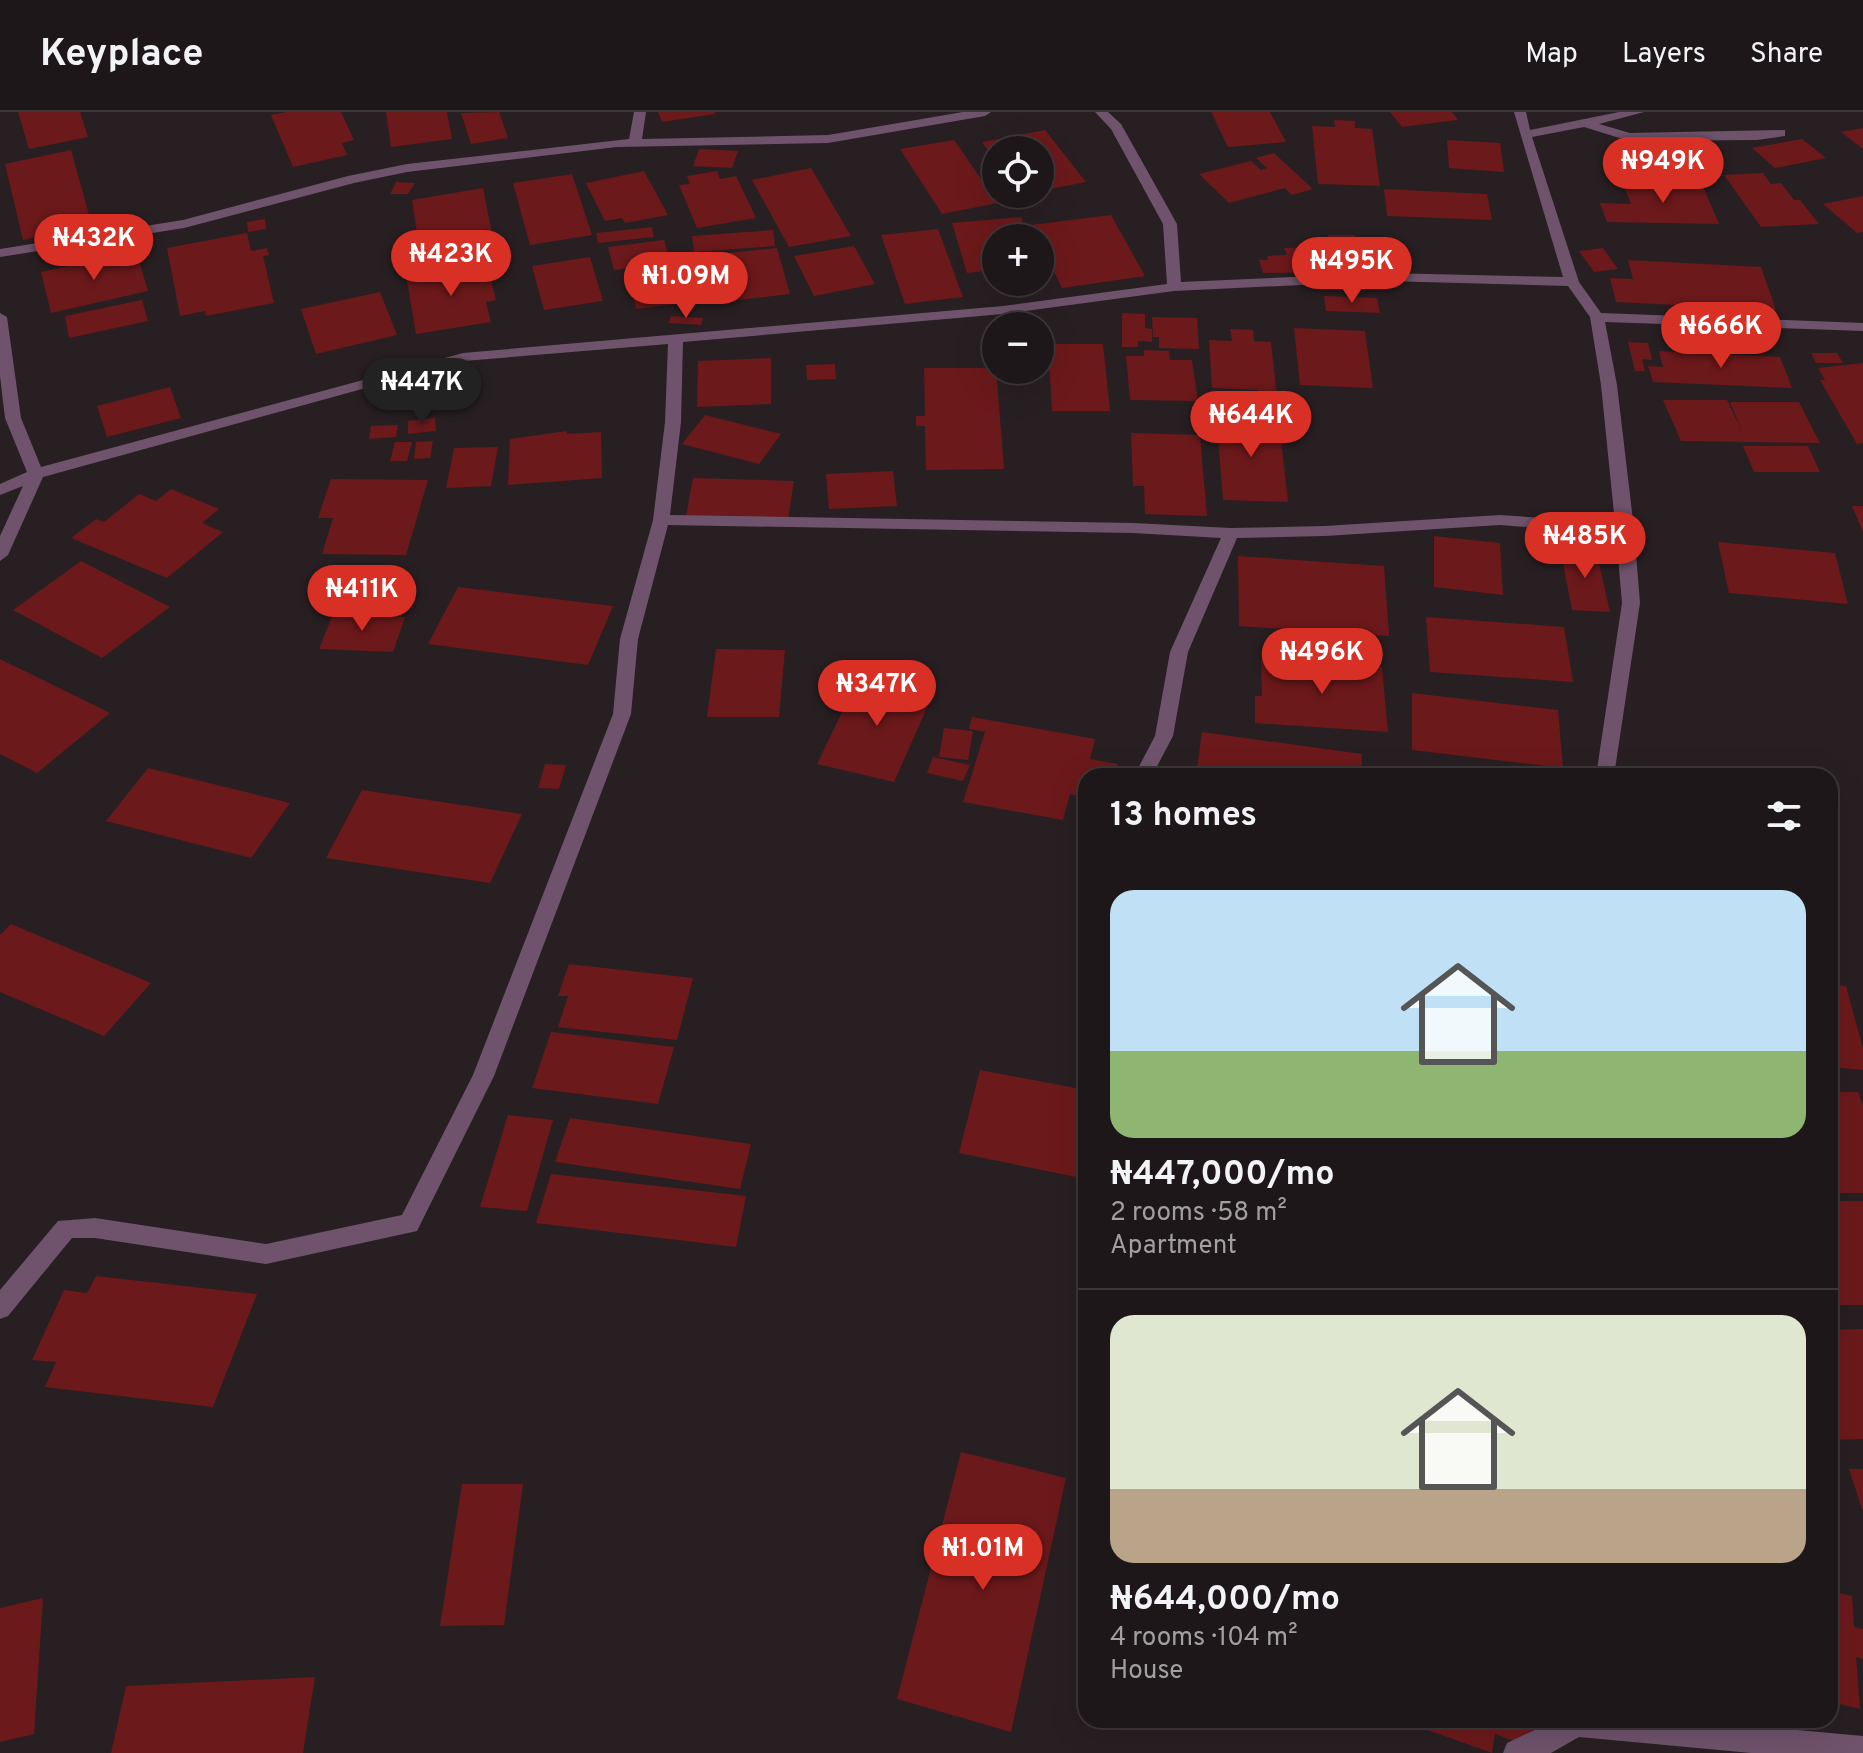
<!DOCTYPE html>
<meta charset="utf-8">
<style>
:root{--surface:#1e171a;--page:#2b2427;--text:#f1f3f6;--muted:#a19fa2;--line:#3c3639;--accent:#d93025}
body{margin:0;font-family:Overpass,sans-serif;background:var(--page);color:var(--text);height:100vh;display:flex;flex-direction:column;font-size:30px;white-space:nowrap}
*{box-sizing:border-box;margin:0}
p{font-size:26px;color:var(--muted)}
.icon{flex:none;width:44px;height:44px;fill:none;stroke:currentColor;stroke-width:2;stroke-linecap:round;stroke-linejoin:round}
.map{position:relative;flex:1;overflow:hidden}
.side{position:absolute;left:1078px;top:656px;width:760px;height:960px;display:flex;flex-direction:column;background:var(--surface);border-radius:24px;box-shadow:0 8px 32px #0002,0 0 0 2px var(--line)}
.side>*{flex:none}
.controls{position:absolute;left:982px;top:24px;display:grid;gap:16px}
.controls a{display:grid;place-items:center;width:72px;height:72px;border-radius:50%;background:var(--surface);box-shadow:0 8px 32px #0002,0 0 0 2px var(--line);font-size:40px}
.price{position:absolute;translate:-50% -68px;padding:0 18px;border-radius:28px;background:var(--accent);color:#fff;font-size:26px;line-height:52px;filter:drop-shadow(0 2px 4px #0008)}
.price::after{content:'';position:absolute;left:50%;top:48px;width:24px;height:18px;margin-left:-12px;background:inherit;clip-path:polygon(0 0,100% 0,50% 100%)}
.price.on{background:#222;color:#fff}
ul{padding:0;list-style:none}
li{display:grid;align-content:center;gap:16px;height:424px;padding:0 32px}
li+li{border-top:2px solid var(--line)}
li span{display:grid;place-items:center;height:248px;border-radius:24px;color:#555}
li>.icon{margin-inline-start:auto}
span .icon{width:144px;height:144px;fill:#fffc;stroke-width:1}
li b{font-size:34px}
h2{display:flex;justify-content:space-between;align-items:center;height:96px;padding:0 32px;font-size:34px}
header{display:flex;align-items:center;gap:48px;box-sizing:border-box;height:112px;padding:0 40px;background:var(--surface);border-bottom:2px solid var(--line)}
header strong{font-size:38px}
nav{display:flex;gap:44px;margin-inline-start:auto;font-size:28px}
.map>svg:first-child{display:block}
.building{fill:#6c191b}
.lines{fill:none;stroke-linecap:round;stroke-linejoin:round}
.minor{fill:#6f536c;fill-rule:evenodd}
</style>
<header>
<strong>Keyplace</strong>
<nav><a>Map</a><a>Layers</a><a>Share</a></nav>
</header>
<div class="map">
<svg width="1863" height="1641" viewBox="0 0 1863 1641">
<rect width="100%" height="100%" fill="#281f22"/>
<path class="building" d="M18 0H80L88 25 29 37Z
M287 0H341L354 28 342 31 347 43 293 55 271 3Z
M386 0H447L452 27 391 35Z
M499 0 508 26 471 32 461 1Z
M658 0H715V2L662 10Z
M1211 0H1270L1286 30 1228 35Z
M1390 0H1452L1458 8 1402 15Z
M1334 8 1355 9V16L1372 17 1380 74 1318 72 1312 14 1335 15Z
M1863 16V37L1841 20Z
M1045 18 1086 70 1045 78 1040 76V38H996V49L982 30Z
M1802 27 1826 46 1775 56 1752 36Z
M954 28 998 91 942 102 900 37Z
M1447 28 1500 31 1504 60 1449 56Z
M699 37 738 39 732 56 693 54Z
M71 38 92 113 23 128 5 52Z
M1274 41 1313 77 1292 83 1285 76 1229 91 1199 62 1251 49 1261 58 1267 56 1256 46Z
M811 56 851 124 789 135 752 68Z
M644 59 668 103 625 111 622 106 605 109 586 71Z
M717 59 720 67 736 64 756 106 697 116 679 73 690 72 687 64Z
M1763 61 1771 72 1781 71 1794 88H1800L1819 112 1761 115 1724 63Z
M572 62 592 123 530 133 513 71Z
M396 70 415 71 408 82H390Z
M1623 71 1702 72 1719 112 1607 110 1600 91 1631 92Z
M483 76 494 131 420 141 412 88Z
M1384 77 1487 82 1492 108 1387 104Z
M1863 84V120L1857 121 1823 92Z
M1111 103 1145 164 1062 176 1031 113Z
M1021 105 1028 126H996V158L967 161 952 111Z
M265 107 266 117 248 120 247 110Z
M652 115 654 125 598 131 596 121Z
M938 117 963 185 905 192 881 123Z
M773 118 775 134 694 140 692 124Z
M247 121 251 139 267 136 269 143 263 144 274 191 206 204 205 199 180 204 167 136Z
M1328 123H1355L1363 157H1334Z
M664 128 671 151 614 158 608 135Z
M854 134 875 172 814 184 794 144Z
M1318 135 1326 160 1263 161 1259 148H1268L1267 144 1287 143 1284 136Z
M777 136 790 182 729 189 719 142Z
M1603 136 1618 157 1594 160 1579 139Z
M136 139 148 179 51 201 41 160Z
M590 145 603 189 544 198 532 154Z
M1628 148 1761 155 1776 198 1616 190 1610 166 1633 167Z
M487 151 496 188 486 190 491 210 416 222 406 163Z
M688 163 694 190 636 197 630 170Z
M380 180 397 223 316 242 301 197Z
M1324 184 1377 186 1380 201 1326 199Z
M142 188 148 209 69 226 65 204Z
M1122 201 1145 202V216L1152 217V230L1138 229V235H1122Z
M671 204 703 206 701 213 669 211Z
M1152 205 1197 206 1199 237 1159 236V225H1153Z
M1294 216 1365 219 1373 276 1300 273Z
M1230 217 1253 218 1254 229 1271 230 1277 285 1258 284V278L1212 276 1209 228 1232 229Z
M1628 230 1648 231 1652 248 1642 247 1645 259H1635Z
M1048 232H1103L1110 299H1052Z
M1144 238 1169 239 1170 248H1192L1198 289 1130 288 1126 244H1144Z
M1659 239 1780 245 1792 276 1653 270 1648 254 1663 255Z
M1811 241H1837L1843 251H1816Z
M771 246V292L697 295 698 249Z
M1863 251V331L1857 332 1820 268H1825L1818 256Z
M835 252 836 267 807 268 806 253Z
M924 256H996L1004 357 926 358 925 314H916V304H925Z
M170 275 181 306 107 325 97 294Z
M1663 288H1727L1741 317 1730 290H1799L1820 331 1681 329Z
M1216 302 1255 303V309H1279L1288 390 1223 388Z
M705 303 781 322 759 352 682 332Z
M435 306 436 319 408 322V309Z
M398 313 396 325 369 327 371 314Z
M567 319V322L601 320 602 366 508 373 510 327Z
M1131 321 1200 323 1207 404 1145 402 1144 374H1133Z
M433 329 430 346 414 347 416 330Z
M395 330H412L407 349H390Z
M1743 334H1808L1820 360H1754Z
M498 335 491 374 446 376 454 336Z
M893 359 897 394 829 397 826 362Z
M693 366 794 369 788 407 686 404Z
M331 367 428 368 406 443 322 442 333 406H318Z
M171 377 219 397 202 411 223 420 167 466 71 426 96 407 104 410 139 382 156 389Z
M1852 394H1863V420Z
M1434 424 1500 431 1503 483 1434 475Z
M1718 430 1835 441 1848 492 1729 481Z
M1560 436 1596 438 1610 500 1572 498Z
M1238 444 1384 454 1389 524 1239 514Z
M81 449 170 495 102 546 13 498Z
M458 475 613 494 588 553 428 532Z
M333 502 405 505 393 540 319 537Z
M1426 505 1564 515 1573 570 1430 560Z
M716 537 785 538 779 605H707Z
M0 547 110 601 37 661 0 642Z
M1261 547 1382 555 1388 620 1255 611V584H1262Z
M861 561 935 578 894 670 817 652Z
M1412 581 1558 598 1563 656 1412 638Z
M972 605 1095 627 1090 647 1118 652 1115 664H1086V685L1070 682 1063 708 963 690 985 620 969 617Z
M944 616 973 619 968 648 939 645Z
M1202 620 1362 642 1361 664H1196Z
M933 645 970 653 963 669 927 661Z
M545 652 566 653 559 677 538 676Z
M148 656 290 691 251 746 106 709Z
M362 678 522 702 490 771 326 746Z
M11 812 151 871 104 924 0 880V823Z
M569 852 693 866 677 928 558 915 568 884H558Z
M1830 872 1846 874 1863 936V958L1830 955Z
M551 920 674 935 658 992 532 976Z
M980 958 1086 978V1067L959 1041Z
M1830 980H1858L1863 993V1081H1830Z
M508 1003 553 1008 527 1099 480 1095Z
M570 1006 751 1032 740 1077 555 1050Z
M551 1062 746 1084 736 1135 536 1111Z
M1830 1089H1863V1193H1830Z
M96 1164 257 1182 213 1295 45 1275 56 1250 32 1248 64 1178 87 1181Z
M1863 1217V1327L1830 1328V1218Z
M961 1340 1066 1366 1011 1620 897 1587Z
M1849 1357H1863V1397H1862Z
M462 1372H523L504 1513 440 1514Z
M1830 1479 1852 1484 1854 1515 1863 1517V1547L1856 1545 1860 1597 1830 1590Z
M43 1486 34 1622 0 1630V1496Z
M315 1565 303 1641H111L126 1574Z
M1400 1608H1534L1530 1635 1495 1622 1492 1641Z"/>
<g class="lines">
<path class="minor" d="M634 0H646L642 27 828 23 963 0H991L985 4 828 31 617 35 407 60 354 71 184 116 0 145V137L183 108 348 64 407 52 629 27Z
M1095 0H1108L1121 12 1177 112 1181 170 1384 161 1563 165 1514 0H1526L1530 18 1619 0H1644L1599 12 1630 21 1785 18V24L1757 28 1629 29 1584 15 1532 25 1579 170 1601 201 1863 211V219L1605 210 1617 273 1634 417 1640 491 1614 664H1596L1622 491 1616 422 1500 413 1325 424 1237 426 1188 540 1173 624 1152 664H1134L1155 624 1170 540 1221 426 1133 421 668 413 638 527 631 602 494 964 417 1119 266 1152 95 1126H72L8 1204 0 1207V1178L58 1109 95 1106 266 1132 402 1103 473 963 613 602 620 527 653 408 665 310 668 232 464 249 43 365 8 443 0 449V424L23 374 0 383V372L27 360 5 306 0 264V201L7 205 21 306 41 355 463 241 1003 194 1167 172 1163 112 1111 17ZM1384 169 1568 174 1590 205 1601 273 1615 411 1500 403 1325 414 1231 416 1133 411 670 403 681 310 683 230 1003 202 1174 179Z
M1556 1608H1688L1863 1624V1641H1751L1579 1625 1551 1641H1503L1507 1631Z"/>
</g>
</svg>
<div class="controls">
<a><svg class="icon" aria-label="locate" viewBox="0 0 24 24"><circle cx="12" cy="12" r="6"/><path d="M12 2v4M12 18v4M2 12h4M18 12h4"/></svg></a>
<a>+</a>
<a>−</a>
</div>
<b class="price" style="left:1663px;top:93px">₦949K</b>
<b class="price" style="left:94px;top:170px">₦432K</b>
<b class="price" style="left:451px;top:186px">₦423K</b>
<b class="price" style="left:1352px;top:193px">₦495K</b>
<b class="price" style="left:686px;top:208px">₦1.09M</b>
<b class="price" style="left:1721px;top:258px">₦666K</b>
<b class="price on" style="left:422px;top:314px">₦447K</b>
<b class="price" style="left:1251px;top:347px">₦644K</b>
<b class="price" style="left:1585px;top:468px">₦485K</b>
<b class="price" style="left:362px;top:521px">₦411K</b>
<b class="price" style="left:1322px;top:584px">₦496K</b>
<b class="price" style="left:877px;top:616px">₦347K</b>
<b class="price" style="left:983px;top:1480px">₦1.01M</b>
<section class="side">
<h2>13 homes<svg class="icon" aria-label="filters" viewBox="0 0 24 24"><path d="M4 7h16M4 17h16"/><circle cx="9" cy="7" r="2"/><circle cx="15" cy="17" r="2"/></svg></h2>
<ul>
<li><span style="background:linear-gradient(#bfe0f5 65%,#8fb573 0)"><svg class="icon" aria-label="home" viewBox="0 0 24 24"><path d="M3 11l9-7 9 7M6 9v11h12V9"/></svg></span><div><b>₦447,000/mo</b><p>2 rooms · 58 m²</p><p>Apartment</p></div></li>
<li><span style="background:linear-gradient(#dfe7d0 70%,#b9a48a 0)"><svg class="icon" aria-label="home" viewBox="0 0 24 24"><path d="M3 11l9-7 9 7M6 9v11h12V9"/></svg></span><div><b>₦644,000/mo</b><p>4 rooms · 104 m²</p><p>House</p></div></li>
</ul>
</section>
</div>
